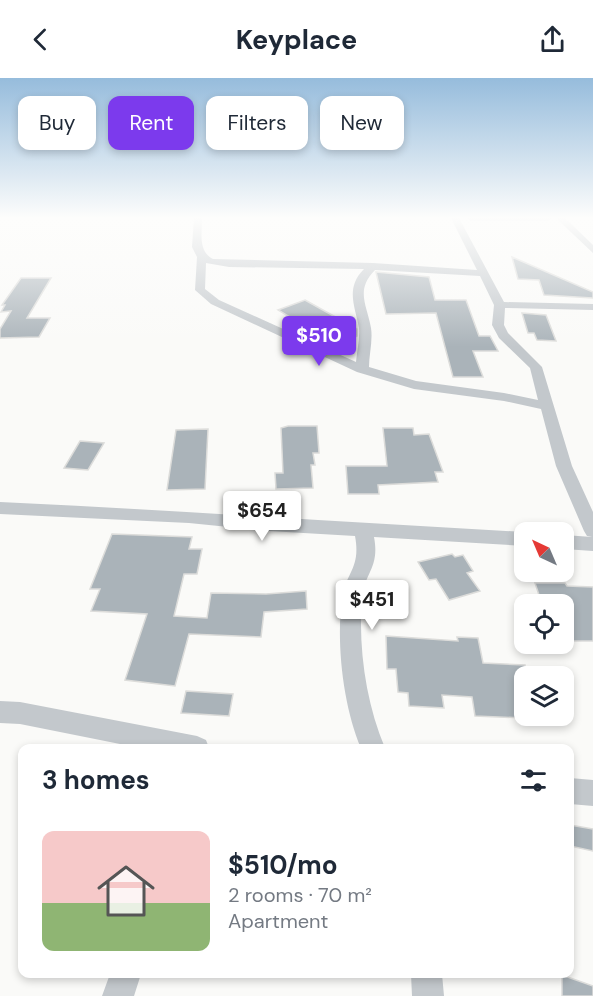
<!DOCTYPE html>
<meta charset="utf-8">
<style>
:root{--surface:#fff;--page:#f6f6f7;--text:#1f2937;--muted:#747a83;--accent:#7c3aed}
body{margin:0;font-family:"DM Sans",sans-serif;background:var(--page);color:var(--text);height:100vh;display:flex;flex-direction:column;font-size:22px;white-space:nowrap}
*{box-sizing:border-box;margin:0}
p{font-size:20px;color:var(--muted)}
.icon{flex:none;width:33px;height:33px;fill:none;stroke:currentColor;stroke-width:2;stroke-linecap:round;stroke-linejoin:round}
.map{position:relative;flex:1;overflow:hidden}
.panel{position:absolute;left:18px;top:666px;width:556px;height:234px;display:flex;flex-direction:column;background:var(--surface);border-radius:12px;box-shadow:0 3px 9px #0003}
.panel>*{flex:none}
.hud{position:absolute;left:18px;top:18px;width:558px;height:54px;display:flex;gap:12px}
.needle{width:39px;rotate:316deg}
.fabs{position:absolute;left:514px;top:444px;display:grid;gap:12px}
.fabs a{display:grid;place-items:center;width:60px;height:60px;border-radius:12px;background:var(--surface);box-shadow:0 3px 9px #0003;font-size:30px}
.price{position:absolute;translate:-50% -51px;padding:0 14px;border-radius:6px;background:#fff;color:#222;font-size:20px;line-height:39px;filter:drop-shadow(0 2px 3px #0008)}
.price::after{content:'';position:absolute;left:50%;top:36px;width:18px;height:14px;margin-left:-9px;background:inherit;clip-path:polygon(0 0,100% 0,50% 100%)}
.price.on{background:var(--accent);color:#fff}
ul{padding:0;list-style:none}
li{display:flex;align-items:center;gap:18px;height:150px;padding:0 24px}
li span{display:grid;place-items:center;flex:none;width:168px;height:120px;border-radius:12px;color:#555}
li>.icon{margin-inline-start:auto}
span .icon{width:72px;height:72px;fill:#fffc;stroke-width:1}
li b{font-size:26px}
h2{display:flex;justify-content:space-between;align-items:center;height:72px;padding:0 24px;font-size:26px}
.tag{padding:0 21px;border-radius:12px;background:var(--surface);box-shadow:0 3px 9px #0003;font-size:21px;line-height:54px}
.tag.on{background:var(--accent);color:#fff}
header{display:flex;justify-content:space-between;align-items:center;height:78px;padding:0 24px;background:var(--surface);font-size:27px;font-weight:700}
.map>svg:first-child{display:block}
.building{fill:#aab3b9;stroke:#dcdcda;stroke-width:1.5}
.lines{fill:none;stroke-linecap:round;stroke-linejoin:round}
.minor{fill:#c3c8cc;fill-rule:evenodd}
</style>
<header><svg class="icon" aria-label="back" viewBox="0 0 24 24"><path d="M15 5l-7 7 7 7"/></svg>Keyplace<svg class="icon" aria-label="share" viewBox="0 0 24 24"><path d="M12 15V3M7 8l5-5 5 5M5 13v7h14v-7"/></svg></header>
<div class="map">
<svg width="593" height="918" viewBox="0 0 593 918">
<rect width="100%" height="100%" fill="#fafaf8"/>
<path class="building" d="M512 179 593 214V220L544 217 539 202 518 201Z
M376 194 429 199 435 222H466L479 258H490L498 273H473L483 299H453L436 235 386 236Z
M21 200H51L27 240H50L39 259 0 260V251L11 233 1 234 5 227H2Z
M305 222 357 251V258L338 268 278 232Z
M522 235 546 237 556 263 537 262 534 255H528Z
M288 348H317L319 375H313L315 387H311L313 410 276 411 275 395H283L281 350Z
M383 350H413L414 357 429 356 443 394H435L438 404 378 407 379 416H348L346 388H387Z
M208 351 205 411 167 412 176 352Z
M80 363 104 365 88 392 64 390Z
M112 456 192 459 189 471H202L197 496H184L174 538 207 540 211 515 266 516 306 513 307 531 264 534 261 559 189 556 175 608 125 602 147 536 91 533 100 511H90Z
M452 476 455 479 463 477 473 493 467 495 480 513 449 522 436 501 429 502 418 484Z
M535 505H565L567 508 593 509V563H564V526H542Z
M386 558 458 563 457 559 478 560 483 585 525 587V640L475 638 472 619 442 617 444 630 409 628 408 615 398 614 396 591H387Z
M186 613 233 616 229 638 181 635Z
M570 747 593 751V773L570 768Z
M562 897 593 908V918H562Z"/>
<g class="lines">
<path class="minor" d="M194 140H202C202 156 198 173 213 181L373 185 477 192 451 140H459L504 224 593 226V232L505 230 504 247 508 255 542 289 572 388 593 434V473L564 471V457L592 459 587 458 584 453 556 388 541 331 504 323 414 311 357 294 211 226 195 212 197 179 192 169ZM206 185 229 189 364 191C345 210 355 228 359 250 360 260 357 273 356 284L219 222 205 211ZM375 192 480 198 494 227 492 247 499 260 530 290 538 322 504 315 416 303 369 289C369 277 373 262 371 250 367 227 355 212 375 192Z
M466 140H552L548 143H470Z
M556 140H565L593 167V175Z
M0 424C175 432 350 445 525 454V468L374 459C380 490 364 495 362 521 358 570 366 625 385 670H361C343 628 336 565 342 520 346 494 361 490 355 458L269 453 189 445 0 436Z
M0 623 20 624 197 658 206 662 209 670H140L20 646 0 645Z
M570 700 593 702V728L570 726Z
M110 896H141L134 918H102Z
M411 896H442L444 918H412Z"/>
</g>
<linearGradient id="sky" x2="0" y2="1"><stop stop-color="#96bcdc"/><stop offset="0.52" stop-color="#fdfdfc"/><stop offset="1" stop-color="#fdfdfc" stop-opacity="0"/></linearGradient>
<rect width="593" height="269" fill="url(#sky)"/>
</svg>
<div class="fabs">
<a><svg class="needle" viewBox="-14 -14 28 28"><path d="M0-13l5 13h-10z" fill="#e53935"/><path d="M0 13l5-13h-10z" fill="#747a83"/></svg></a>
<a><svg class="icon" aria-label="locate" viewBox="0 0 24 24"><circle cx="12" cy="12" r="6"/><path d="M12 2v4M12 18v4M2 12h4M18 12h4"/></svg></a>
<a><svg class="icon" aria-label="layers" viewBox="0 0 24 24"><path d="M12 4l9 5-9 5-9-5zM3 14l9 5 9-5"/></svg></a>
</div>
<b class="price on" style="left:319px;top:289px">$510</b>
<b class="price" style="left:262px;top:464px">$654</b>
<b class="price" style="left:372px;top:553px">$451</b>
<div class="hud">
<a class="tag">Buy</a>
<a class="tag on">Rent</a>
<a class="tag">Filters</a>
<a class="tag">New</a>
</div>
<section class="panel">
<h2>3 homes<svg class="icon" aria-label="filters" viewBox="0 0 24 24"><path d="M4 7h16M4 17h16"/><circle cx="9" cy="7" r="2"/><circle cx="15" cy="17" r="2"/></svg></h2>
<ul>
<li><span style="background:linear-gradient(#f6c9c9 60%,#8fb573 0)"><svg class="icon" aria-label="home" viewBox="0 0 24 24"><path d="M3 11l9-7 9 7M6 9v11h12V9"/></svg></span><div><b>$510/mo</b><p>2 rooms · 70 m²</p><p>Apartment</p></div></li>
</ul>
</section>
</div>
